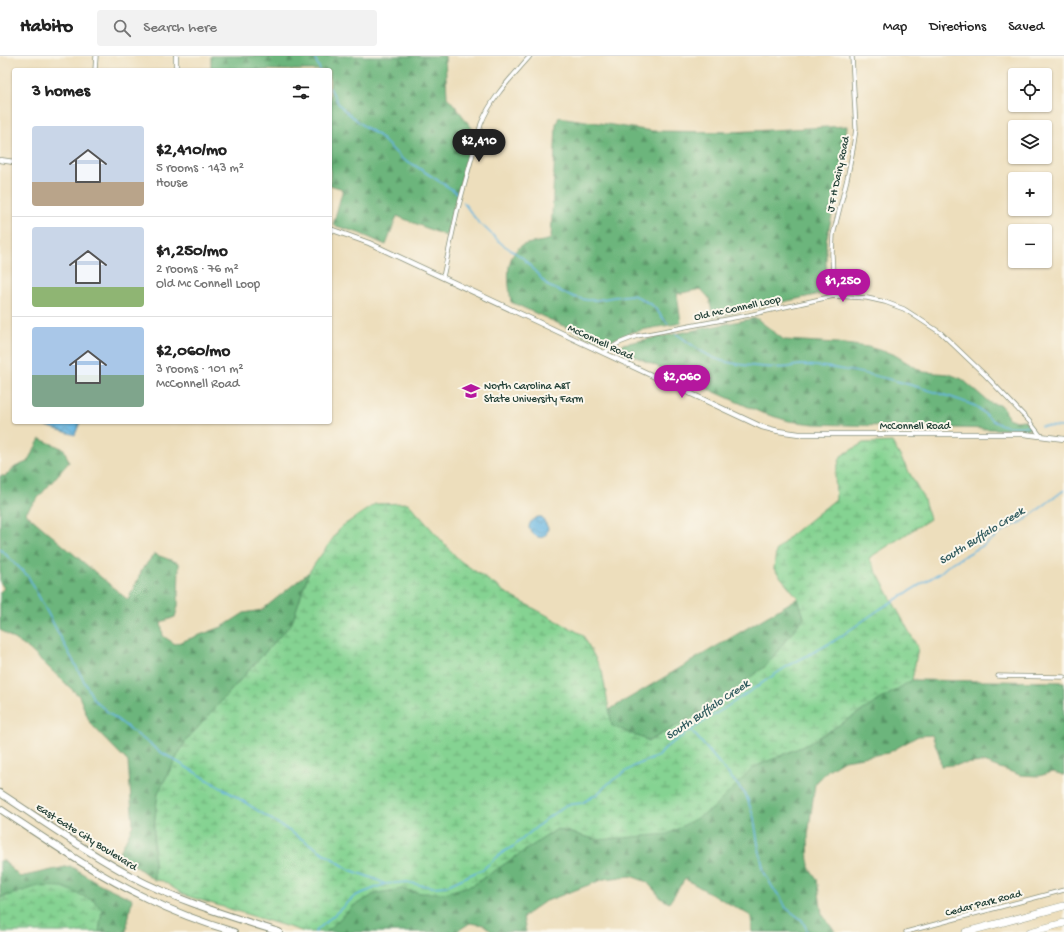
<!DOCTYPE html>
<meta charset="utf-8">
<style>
:root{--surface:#fff;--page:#f2f2f2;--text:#222;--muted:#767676;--line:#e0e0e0;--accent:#b5179e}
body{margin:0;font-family:"Gochi Hand",sans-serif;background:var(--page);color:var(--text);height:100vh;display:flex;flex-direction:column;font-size:15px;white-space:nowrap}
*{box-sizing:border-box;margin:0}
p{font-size:13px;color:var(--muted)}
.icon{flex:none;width:22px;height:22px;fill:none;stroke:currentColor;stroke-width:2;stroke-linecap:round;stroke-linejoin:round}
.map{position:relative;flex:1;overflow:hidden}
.details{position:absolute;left:12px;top:12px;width:320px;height:356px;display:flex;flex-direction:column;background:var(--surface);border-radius:4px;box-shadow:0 1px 3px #0004}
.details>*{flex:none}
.controls{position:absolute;left:1008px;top:12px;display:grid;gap:8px}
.controls a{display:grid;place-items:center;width:44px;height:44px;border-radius:4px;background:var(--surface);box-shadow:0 1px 3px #0004;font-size:20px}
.price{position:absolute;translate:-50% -34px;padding:0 9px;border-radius:14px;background:var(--accent);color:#fff;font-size:13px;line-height:26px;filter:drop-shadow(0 1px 2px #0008)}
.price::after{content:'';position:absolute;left:50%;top:24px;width:12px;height:9px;margin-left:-6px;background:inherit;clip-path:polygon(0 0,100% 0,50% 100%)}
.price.selected{background:#222;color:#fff}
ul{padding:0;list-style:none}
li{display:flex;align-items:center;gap:12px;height:100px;padding:0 20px}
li+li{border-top:1px solid var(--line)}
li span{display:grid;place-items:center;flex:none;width:112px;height:80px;border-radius:4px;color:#555}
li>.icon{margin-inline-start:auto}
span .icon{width:48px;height:48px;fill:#fffc;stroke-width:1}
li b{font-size:17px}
h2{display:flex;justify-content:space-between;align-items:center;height:48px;padding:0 20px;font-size:17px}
header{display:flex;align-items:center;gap:24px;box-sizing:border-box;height:56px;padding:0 20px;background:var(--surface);border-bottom:1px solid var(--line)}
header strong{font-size:19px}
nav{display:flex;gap:22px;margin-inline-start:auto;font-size:14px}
.search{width:280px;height:36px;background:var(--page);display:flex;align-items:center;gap:10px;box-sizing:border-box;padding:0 14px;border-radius:4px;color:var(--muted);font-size:15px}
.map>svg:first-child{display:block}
.forest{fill:url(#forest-firs);stroke:#467958}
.wetland{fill:url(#wetland-marsh);stroke:#528863}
.water{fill:url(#water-waves);stroke:#437a8a}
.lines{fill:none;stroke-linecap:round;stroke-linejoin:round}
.stream{stroke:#67b6e1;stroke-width:1.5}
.minor-casing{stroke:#868e78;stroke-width:5}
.tertiary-casing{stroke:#868e78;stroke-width:6}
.primary-casing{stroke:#868e78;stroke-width:8}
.motorway-casing{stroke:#868e78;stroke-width:8}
.minor{stroke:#fff;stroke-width:3.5}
.tertiary{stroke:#fff;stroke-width:4.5}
.primary{stroke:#fff;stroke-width:6}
.motorway{stroke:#fff;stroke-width:7}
.labels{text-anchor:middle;stroke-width:4;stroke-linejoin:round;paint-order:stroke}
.street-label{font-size:11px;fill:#1f3d34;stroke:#fbf7ec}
.poi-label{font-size:11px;fill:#1f3d34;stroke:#fbf7ec;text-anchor:start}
.water-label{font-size:12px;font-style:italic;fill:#315b5f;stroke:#fbf7ec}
</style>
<header>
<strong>Habito</strong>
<div class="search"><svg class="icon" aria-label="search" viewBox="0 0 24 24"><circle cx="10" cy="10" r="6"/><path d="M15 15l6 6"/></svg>Search here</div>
<nav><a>Map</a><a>Directions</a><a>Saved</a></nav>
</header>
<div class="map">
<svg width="1064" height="876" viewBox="0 0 1064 876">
<defs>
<pattern id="forest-firs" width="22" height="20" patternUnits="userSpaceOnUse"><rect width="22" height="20" fill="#6cb57c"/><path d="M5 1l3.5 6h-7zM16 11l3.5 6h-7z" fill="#589466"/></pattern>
<pattern id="wetland-marsh" width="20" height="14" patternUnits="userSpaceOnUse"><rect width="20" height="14" fill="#85d392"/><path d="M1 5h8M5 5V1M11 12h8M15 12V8" fill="none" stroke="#6cac78"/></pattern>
<pattern id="water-waves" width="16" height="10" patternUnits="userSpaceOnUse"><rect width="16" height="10" fill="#67b6e1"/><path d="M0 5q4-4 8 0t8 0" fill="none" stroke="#5495b7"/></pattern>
</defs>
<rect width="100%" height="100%" fill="#fbf7ec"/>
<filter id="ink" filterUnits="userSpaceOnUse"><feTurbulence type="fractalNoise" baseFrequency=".025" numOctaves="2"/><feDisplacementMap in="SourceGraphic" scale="8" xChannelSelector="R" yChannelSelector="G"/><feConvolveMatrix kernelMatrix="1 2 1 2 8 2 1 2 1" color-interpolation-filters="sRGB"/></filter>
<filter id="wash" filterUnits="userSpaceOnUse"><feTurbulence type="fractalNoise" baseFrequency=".012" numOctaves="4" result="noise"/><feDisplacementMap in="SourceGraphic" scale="16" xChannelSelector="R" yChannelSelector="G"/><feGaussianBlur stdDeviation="0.9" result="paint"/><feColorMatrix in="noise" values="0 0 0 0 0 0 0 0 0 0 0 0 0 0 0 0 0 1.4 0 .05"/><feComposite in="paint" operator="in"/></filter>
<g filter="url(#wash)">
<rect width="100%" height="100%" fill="#eddebc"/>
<path class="forest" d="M211 0H445L447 41 456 51 474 75 446 180 397 160 386 189 359 177 333 169 343 133 330 129V14H211Z
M559 61 652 75 732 76 847 70 842 116 826 185V207L828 228 826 234 820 238 713 261 709 242 701 233 677 238 681 267C657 272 631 273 609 286L588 281 511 246C509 228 503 203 521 190 525 187 543 186 551 183L556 68Z
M756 262 784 284 837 287 868 291 893 298 923 316 949 318 962 323 990 347 1000 349 1005 354 1008 362 1016 365 1024 364 1031 372 1026 374 814 368 789 365 762 357 618 293 623 288Z
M40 383 64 393 69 406 25 457 128 544 142 514 154 498 179 507 178 550 175 561 161 566 163 580 175 588 222 571 244 557 262 554 309 516 292 567 260 602 185 686 158 737 154 771V824L119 798 133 769 128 706 90 667 79 640 29 593 0 574V536L4 532 0 526V420H5L15 411 27 406Z
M798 542 804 561 766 610 702 656 649 685 612 670 609 654Z
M912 624 1064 626V719L1053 716 1039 720 1020 719 983 706 941 710 939 698 932 679 918 680 888 697 844 704 828 714 815 728 808 780 809 811 817 823 822 858 835 876H752L751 860 685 823 669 847 662 843 647 826 631 820 604 823 544 846 523 861 526 876H492L484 869 470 867 456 876H326L353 850 377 837 402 832 421 837 473 829 557 773 598 784 711 754 754 711 808 688Z
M3 804 20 821 70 810 100 828 132 843 126 876H99L102 854 7 839 0 842V805Z"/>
<path class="wetland" d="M892 386 923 441 930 463 869 502 918 592 912 624 808 688 754 711 711 754 668 778 598 784 557 773 473 829 444 837H421L402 833 377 837 353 850 326 876H305L184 839 163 825 154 824V771L158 737 185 686 260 602 292 567 309 516 341 471 375 448 408 447 459 504 511 540 583 579 602 615 612 670 649 685 702 656 766 610 804 561 798 542 774 513 776 495 790 480 836 443 835 418 841 400 863 387Z
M39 830 63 831 94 845 102 854 99 876H0V842Z"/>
<path class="water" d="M33 366H80L75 379Z
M538 461H542L548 472C546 487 534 482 529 472 529 466 533 463 538 461Z"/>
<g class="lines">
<path class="stream" d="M314 0 320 14
M330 32 338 47 344 54 365 71 379 80 402 103 414 109 459 138
M463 146 478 166 484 171 502 188 523 202 548 230 574 241 587 244H597L614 241 632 239 640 242 653 250 668 268
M675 277C690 287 705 300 722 305 738 309 773 313 789 311 793 310 796 309 801 309 831 310 871 318 900 326 925 333 951 340 975 350 981 353 984 358 989 362 1000 372 1016 371 1029 370
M1041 370 1064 371
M0 493 28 520 94 644 110 658 159 695 235 740 350 814 375 823 385 828
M692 675 746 739 754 762 758 788 764 816 773 832 781 842 786 852 802 864 808 876
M315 876 355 840 385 828 407 826 420 829 433 831 446 830 483 813 502 797 514 790 546 763 566 749 582 747 597 738 610 726 634 710 659 700 666 691 786 611 834 585 880 553 941 516 950 508 984 489 1010 471 1022 466 1064 434"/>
</g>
</g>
<g filter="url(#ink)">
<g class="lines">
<g class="minor-casing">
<path id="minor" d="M95 14 96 0
M443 221 457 156 481 68C491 42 512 21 530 0
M834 240 832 198 833 179 847 123 853 93 856 73 852 0
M605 296 619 287 637 280 749 259 834 240 867 242 885 246 904 253 941 277 986 320 1029 365 1040 379
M998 620 1064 621
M906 876 1064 834"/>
</g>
<g class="tertiary-casing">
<path id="tertiary" d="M176 14V0
M0 104 14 106
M330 173 369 187 762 371 778 375 799 378H1024L1064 383"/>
</g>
<g class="primary-casing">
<path id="primary" d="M0 737C43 765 86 796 131 820 178 845 229 860 279 876
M0 753C47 784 95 818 146 842 174 856 204 867 234 876"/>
</g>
<g class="motorway-casing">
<path id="motorway" d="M966 876 1064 850
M1030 876 1064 867"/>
</g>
<use href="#minor" class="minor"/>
<use href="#tertiary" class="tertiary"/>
<use href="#primary" class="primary"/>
<use href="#motorway" class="motorway"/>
</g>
</g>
<defs>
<g id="university-bare" transform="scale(1.38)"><path d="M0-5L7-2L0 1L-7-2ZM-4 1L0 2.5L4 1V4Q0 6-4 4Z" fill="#b5179e" stroke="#fbf7ec" stroke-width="2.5" paint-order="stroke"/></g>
</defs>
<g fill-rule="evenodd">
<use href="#university-bare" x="471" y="335"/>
</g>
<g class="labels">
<g class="street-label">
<text transform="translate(837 118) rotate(-78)" y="4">J F H Dairy Road</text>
<text transform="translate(737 251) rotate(-12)" y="4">Old Mc Connell Loop</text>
<text transform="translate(601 285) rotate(25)" y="4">McConnell Road</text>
<text x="915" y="373">McConnell Road</text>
<text transform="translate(87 780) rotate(32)" y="4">East Gate City Boulevard</text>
<text transform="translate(983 846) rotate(-15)" y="4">Cedar Park Road</text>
</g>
<g class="poi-label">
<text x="484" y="333">North Carolina A&amp;T<tspan x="484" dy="13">State University Farm</tspan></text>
</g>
<g class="water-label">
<text transform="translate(981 479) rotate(-32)" y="4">South Buffalo Creek</text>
<text transform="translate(707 653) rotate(-34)" y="4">South Buffalo Creek</text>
</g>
</g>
</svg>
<div class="controls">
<a><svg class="icon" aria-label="locate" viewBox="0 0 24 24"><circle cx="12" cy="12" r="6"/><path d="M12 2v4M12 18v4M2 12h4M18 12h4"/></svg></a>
<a><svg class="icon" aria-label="layers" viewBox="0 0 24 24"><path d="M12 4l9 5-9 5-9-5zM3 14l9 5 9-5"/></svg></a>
<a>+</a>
<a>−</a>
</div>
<b class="price selected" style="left:479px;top:107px">$2,410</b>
<b class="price" style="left:843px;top:247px">$1,250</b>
<b class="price" style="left:682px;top:343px">$2,060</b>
<section class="details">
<h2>3 homes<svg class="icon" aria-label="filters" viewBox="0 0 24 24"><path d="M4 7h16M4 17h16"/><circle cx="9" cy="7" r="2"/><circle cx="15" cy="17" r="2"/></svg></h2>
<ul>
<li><span style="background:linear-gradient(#c9d6e8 70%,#b9a48a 0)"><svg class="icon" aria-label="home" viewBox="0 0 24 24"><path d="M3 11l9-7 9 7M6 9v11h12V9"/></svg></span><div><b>$2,410/mo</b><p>5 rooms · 143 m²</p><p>House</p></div></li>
<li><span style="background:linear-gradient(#c9d6e8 75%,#8fb573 0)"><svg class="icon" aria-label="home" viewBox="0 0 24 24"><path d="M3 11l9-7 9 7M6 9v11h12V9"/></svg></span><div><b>$1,250/mo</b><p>2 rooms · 76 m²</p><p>Old Mc Connell Loop</p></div></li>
<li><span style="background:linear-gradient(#a9c7e8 60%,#7fa58c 0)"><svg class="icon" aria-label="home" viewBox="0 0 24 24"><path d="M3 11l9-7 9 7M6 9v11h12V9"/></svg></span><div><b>$2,060/mo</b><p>3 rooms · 101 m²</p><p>McConnell Road</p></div></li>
</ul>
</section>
</div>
